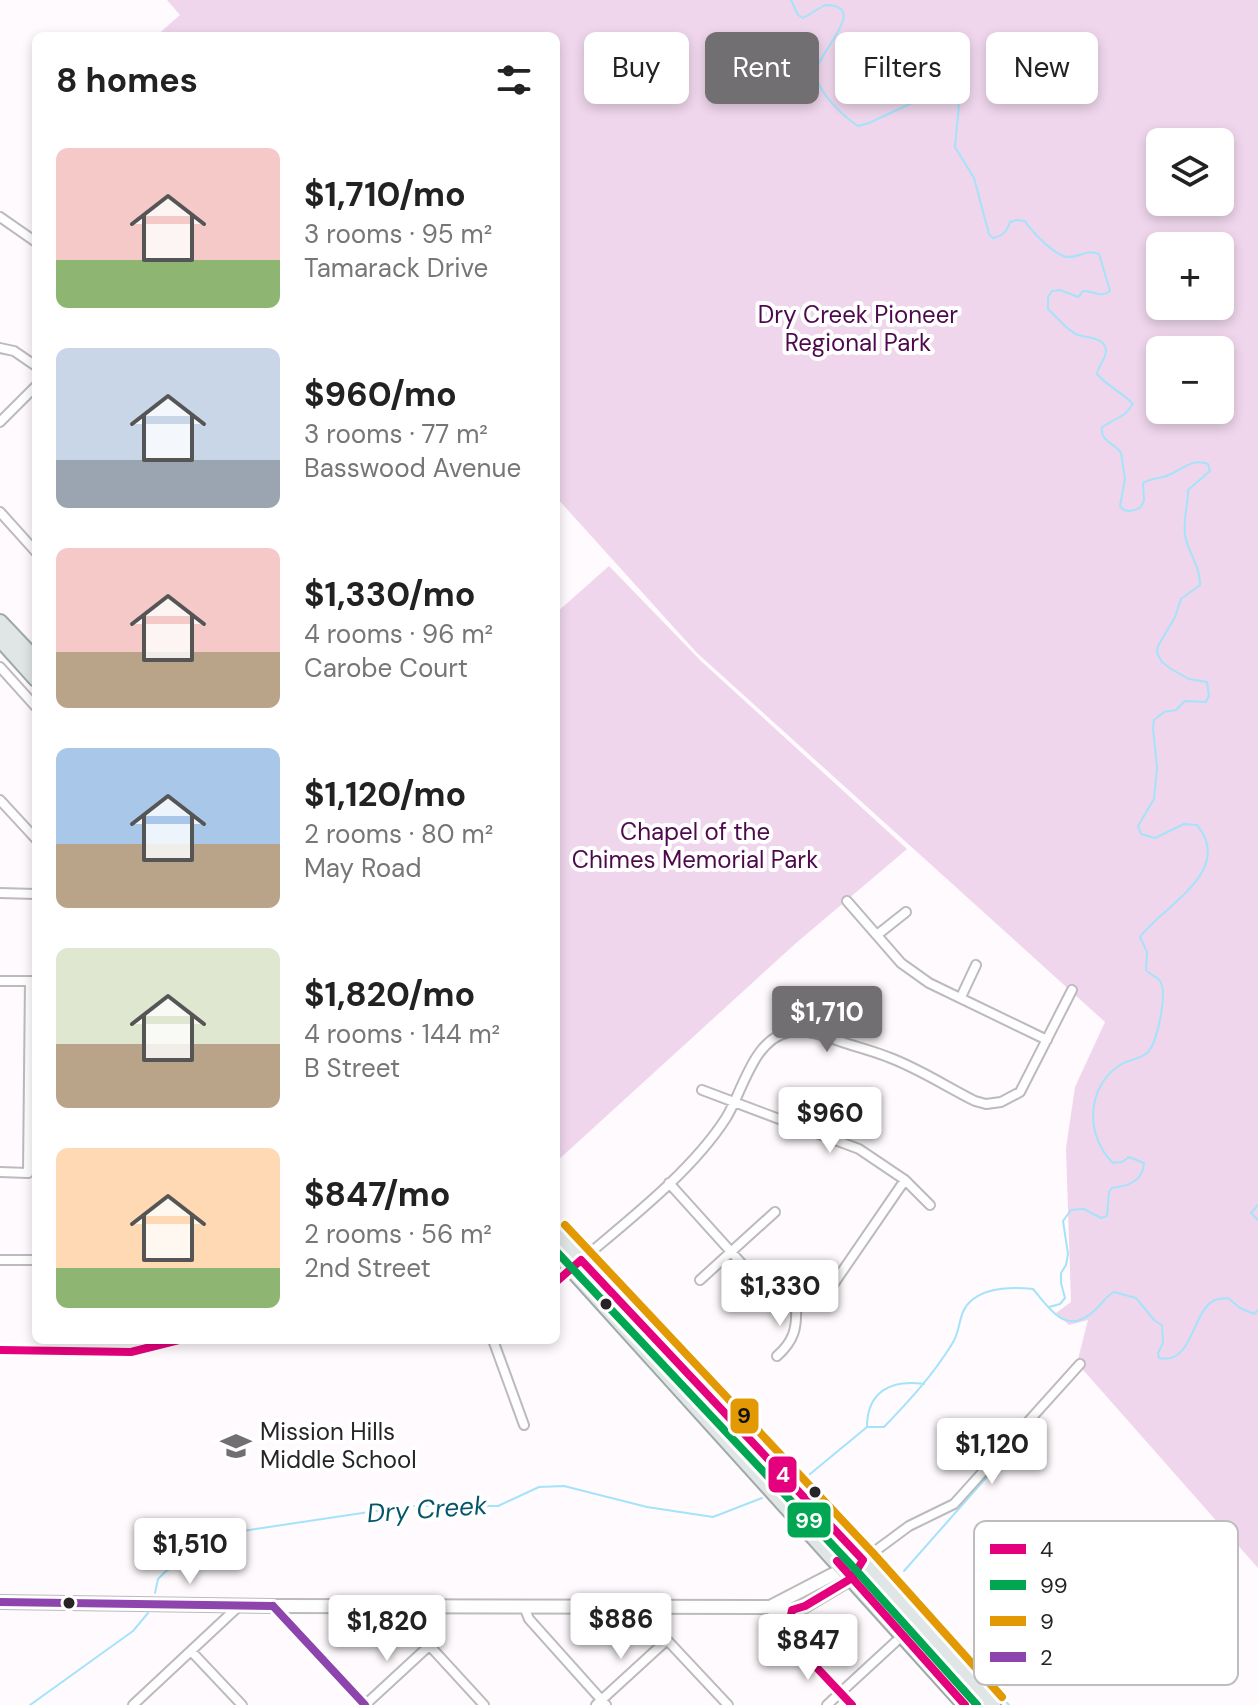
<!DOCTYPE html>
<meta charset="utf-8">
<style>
:root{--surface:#fff;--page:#f6f6f6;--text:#222;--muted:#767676;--accent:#726f72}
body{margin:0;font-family:"DM Sans",sans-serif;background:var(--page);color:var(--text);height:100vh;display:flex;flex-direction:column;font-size:30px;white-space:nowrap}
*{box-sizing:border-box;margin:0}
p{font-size:26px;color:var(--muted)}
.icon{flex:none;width:44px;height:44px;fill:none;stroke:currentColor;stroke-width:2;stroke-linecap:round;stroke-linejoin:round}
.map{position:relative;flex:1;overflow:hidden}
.side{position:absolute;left:32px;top:32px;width:528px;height:1312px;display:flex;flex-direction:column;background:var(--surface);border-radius:12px;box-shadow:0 4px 12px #0003}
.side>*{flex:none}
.top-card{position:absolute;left:584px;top:32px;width:554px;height:72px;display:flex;gap:16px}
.tools{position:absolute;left:1146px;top:128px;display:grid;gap:16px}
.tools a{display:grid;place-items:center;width:88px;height:88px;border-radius:12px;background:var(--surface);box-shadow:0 4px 12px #0003;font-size:40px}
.price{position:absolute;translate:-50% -68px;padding:0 18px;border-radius:8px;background:#fff;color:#222;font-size:26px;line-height:52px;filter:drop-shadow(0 2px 4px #0008)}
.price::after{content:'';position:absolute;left:50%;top:48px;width:24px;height:18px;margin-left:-12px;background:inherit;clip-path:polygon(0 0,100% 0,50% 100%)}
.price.active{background:var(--accent);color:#fff}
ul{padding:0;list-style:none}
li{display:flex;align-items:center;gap:24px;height:200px;padding:0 24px}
li span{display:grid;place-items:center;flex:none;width:224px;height:160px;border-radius:12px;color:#555}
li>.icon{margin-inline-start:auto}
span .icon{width:96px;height:96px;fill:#fffc;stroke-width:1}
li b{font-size:34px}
h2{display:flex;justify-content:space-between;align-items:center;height:96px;padding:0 24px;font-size:34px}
.chip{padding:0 28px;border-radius:12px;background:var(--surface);box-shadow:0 4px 12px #0003;font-size:28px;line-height:72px}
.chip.active{background:var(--accent);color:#fff}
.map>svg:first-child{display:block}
.green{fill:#efd6ec;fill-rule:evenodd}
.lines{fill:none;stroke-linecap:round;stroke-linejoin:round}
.stream{stroke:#a4e3fa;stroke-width:2}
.street-casing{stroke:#bdbabd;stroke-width:12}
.secondary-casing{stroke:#bdbabd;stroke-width:16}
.primary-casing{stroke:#9fa9a8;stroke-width:18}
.street{stroke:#fffeff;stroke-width:8}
.secondary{stroke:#fffeff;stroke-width:12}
.primary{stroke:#e0e6e5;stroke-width:14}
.bus-1-casing{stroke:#fff;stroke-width:14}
.bus-2-casing{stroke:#fff;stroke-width:14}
.bus-3-casing{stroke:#fff;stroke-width:14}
.bus-4-casing{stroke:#fff;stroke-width:14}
.bus-1{stroke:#e5007d;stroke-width:8}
.bus-2{stroke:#00a651;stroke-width:8}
.bus-3{stroke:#e29904;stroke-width:8}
.bus-4{stroke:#8e44ad;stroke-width:8}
.bus-dot{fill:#272427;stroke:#fff;stroke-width:3}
.labels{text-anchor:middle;stroke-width:8;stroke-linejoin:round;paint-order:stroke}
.park-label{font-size:24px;fill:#4e094c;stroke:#fff}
.poi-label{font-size:24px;fill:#272427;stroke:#fff;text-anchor:start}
.water-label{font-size:26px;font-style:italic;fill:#05566b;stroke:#fff}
.key{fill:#fff;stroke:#bebdbe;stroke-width:2}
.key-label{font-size:22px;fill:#272427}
.line-badge{stroke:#fff;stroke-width:3}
.badge-label{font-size:22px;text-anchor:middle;font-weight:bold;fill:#fff}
.pale-badge-label{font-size:22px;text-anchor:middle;font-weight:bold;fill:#111}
</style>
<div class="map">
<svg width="1258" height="1705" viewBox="0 0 1258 1705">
<rect width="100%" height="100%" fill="#fefafd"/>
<path class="green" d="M167 0H1258V1568L1077 1363 1088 1320 1069 1325 1056 1313 1071 1302 1066 1148 1075 1087 1105 1022 697 653 556 497V36H156L180 15ZM1160 142H1220V202H1160ZM1160 246H1220V306H1160ZM1160 350H1220V410H1160Z
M609 566 702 662 907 849 795 944 556 1162V613Z"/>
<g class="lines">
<path class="stream" d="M791 0 798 15 803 18 825 5C872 5 815 55 816 73 817 92 843 116 858 126L869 123 931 94 948 92 959 105 955 147 974 178 989 234 993 238C1003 236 1007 231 1010 222L1017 220 1025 221C1031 231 1056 257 1068 257 1081 257 1086 249 1099 254L1110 291C1100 299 1093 290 1083 291L1078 297 1060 290 1052 291 1048 297V309C1057 317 1067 331 1078 335 1088 338 1104 337 1106 350 1107 358 1098 365 1097 374 1108 387 1122 392 1133 404L1125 414 1102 427C1100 442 1115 443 1121 453L1125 479 1120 506C1125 514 1134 511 1141 507L1144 500 1143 483C1151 478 1160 479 1169 475 1183 469 1192 458 1208 464L1210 471 1188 490C1188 505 1183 521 1185 535 1188 553 1200 565 1200 585L1181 599 1175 617 1158 646 1157 653 1162 662 1171 669 1189 679 1207 682 1209 696 1206 702 1185 701 1176 710 1164 712 1154 720 1153 728 1157 767 1154 799 1138 826 1141 834 1155 838 1184 824 1197 825C1235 871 1163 906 1140 937L1147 952 1146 970C1150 975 1157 976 1160 981 1168 993 1157 1043 1148 1052 1140 1060 1129 1059 1120 1065 1086 1087 1085 1136 1113 1163L1122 1162 1129 1157 1144 1163C1143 1181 1129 1186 1112 1188L1109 1192 1107 1216 1101 1218 1084 1209 1071 1210 1063 1221 1068 1254 1066 1265 1061 1273V1283L1065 1298 1060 1304 1049 1307
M1258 1205 1251 1213 1258 1220
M867 1427C867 1391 892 1379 924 1384
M804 1479 867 1427H884C909 1401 933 1375 952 1344 962 1329 957 1312 972 1300 988 1287 1014 1287 1033 1289 1051 1310 1067 1337 1095 1310 1102 1304 1105 1297 1114 1292L1136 1298 1155 1321 1162 1325 1163 1343 1158 1353 1159 1358C1194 1365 1191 1311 1215 1300 1219 1298 1224 1299 1228 1298L1240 1308 1254 1314 1258 1310
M904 1571 1038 1419
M898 1584 1009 1705
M155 1593 158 1579 165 1572 213 1540 229 1533 409 1506H498L539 1487 564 1486 647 1507 713 1517 762 1498
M30 1705 133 1631 148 1613"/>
<g class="street-casing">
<path id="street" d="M0 217 36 242
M0 348 14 351 36 366
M0 422 36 386
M0 512 36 552
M0 667 36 707
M0 800 36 839
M0 893 36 894
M847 901 901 963 929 983 1047 1040
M877 935 906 912
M0 981H36
M961 997 976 965
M702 1090 859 1149 905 1180 930 1205
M0 1172 28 1173 30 981
M669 1183 770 1295C791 1309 805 1307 826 1295L905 1180
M0 1260H36
M700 1280 775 1212
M556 1282C611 1233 687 1179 726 1118 743 1091 753 1039 789 1032 807 1029 825 1036 842 1042 857 1047 873 1051 888 1057 918 1068 947 1087 975 1101L986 1104 1001 1102 1020 1092 1072 990
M493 1340 524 1425
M0 1350 131 1352 179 1340
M777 1356C794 1341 797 1328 796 1307
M863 1560 909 1526 954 1504 1080 1364
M405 1606 406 1620 484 1705
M273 1607 365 1705
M524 1607 529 1619 606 1705
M770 1607 778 1626 852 1705
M649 1608 653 1625 728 1705
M191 1651 242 1705
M133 1705 240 1605
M365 1705 430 1645
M596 1705 667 1640
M827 1705 903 1635"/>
</g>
<g class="secondary-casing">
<path id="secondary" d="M0 1602 273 1606 770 1607 792 1610 805 1606 852 1578 863 1560
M770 1607 849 1566
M787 1636 788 1621 792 1610"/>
</g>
<g class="primary-casing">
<path id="primary" d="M0 622 36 660
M0 639 36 679
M556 1233 863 1560 993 1705
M556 1252 965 1705"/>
</g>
<use href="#street" class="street"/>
<use href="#secondary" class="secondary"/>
<use href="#primary" class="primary"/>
<g class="bus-1-casing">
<path id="bus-1" d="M556 1282 581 1260 863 1560 852 1578 805 1606 792 1610 787 1636 852 1705
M0 1350 131 1352 179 1340
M837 1561 965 1705"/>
</g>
<g class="bus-2-casing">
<path id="bus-2" d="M556 1251 854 1568 977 1705"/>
</g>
<g class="bus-3-casing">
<path id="bus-3" d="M565 1225 872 1552 1002 1697"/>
</g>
<g class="bus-4-casing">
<path id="bus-4" d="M0 1602 273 1606
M273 1606 365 1705"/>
</g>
<use href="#bus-1" class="bus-1"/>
<use href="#bus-2" class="bus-2"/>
<use href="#bus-3" class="bus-3"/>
<use href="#bus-4" class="bus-4"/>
</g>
<defs>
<g id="school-bare" transform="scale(2.4)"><path d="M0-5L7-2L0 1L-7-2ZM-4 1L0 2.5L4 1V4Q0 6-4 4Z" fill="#726f72" stroke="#fff" stroke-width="2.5" paint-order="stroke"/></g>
</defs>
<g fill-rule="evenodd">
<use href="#school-bare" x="236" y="1446"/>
</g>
<g class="bus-dot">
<circle cx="606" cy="1304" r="7"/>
<circle cx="815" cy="1492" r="7"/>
<circle cx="69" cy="1603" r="7"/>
</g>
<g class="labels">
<g class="park-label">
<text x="858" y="323">Dry Creek Pioneer<tspan x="858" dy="28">Regional Park</tspan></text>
<text x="695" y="840">Chapel of the<tspan x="695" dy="28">Chimes Memorial Park</tspan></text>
</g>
<g class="poi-label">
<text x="260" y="1440">Mission Hills<tspan x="260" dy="28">Middle School</tspan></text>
</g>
<g class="water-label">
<text transform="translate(427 1509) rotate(-4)" y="9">Dry Creek</text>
</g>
</g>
<rect x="974" y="1521" width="264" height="164" rx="12" class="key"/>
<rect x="990" y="1544" width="36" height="10" fill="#e5007d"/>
<rect x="990" y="1580" width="36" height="10" fill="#00a651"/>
<rect x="990" y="1616" width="36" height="10" fill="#e29904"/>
<rect x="990" y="1652" width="36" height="10" fill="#8e44ad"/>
<g class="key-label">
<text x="1040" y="1557">4</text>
<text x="1040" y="1593">99</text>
<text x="1040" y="1629">9</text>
<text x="1040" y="1665">2</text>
</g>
<g class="line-badge">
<rect x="729" y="1397" width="31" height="38" rx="8" fill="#e29904"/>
<rect x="767" y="1455" width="31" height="39" rx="8" fill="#e5007d"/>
<rect x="786" y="1501" width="46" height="38" rx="8" fill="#00a651"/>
</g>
<g class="badge-label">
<text x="783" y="1482">4</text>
<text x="809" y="1528">99</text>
</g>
<g class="pale-badge-label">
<text x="744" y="1423">9</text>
</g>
</svg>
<div class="tools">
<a><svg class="icon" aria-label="layers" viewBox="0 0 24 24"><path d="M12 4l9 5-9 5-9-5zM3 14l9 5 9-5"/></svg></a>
<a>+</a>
<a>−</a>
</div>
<b class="price active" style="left:827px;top:1054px">$1,710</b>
<b class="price" style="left:830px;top:1155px">$960</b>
<b class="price" style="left:780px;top:1328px">$1,330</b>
<b class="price" style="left:992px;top:1486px">$1,120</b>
<b class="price" style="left:190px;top:1586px">$1,510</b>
<b class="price" style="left:621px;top:1661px">$886</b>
<b class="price" style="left:387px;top:1663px">$1,820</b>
<b class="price" style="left:808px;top:1682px">$847</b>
<div class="top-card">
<a class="chip">Buy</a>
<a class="chip active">Rent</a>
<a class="chip">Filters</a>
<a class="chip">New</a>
</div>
<section class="side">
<h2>8 homes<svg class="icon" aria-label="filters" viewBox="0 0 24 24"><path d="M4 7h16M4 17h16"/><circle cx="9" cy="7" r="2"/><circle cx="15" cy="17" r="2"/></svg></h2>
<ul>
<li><span style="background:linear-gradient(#f6c9c9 70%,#8fb573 0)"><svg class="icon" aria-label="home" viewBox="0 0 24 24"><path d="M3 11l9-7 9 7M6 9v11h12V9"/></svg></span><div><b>$1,710/mo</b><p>3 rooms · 95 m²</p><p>Tamarack Drive</p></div></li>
<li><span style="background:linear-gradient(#c9d6e8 70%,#9aa5b1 0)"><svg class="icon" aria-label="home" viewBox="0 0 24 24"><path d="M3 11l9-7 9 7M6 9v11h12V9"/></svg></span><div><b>$960/mo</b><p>3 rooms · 77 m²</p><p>Basswood Avenue</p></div></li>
<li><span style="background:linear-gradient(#f6c9c9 65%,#b9a48a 0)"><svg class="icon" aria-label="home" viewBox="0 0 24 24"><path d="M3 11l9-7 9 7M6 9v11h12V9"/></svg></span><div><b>$1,330/mo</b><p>4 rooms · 96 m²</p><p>Carobe Court</p></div></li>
<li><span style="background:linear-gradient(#a9c7e8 60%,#b9a48a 0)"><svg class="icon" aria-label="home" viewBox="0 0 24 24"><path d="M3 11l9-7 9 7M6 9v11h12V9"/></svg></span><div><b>$1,120/mo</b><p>2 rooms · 80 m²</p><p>May Road</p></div></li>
<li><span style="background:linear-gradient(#dfe7d0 60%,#b9a48a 0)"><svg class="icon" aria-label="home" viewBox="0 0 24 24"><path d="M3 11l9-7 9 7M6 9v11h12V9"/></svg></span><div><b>$1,820/mo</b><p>4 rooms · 144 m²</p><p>B Street</p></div></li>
<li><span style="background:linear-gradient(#ffd9b3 75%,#8fb573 0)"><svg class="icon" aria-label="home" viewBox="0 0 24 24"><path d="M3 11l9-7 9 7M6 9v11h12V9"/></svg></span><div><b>$847/mo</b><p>2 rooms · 56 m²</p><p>2nd Street</p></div></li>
</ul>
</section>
</div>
